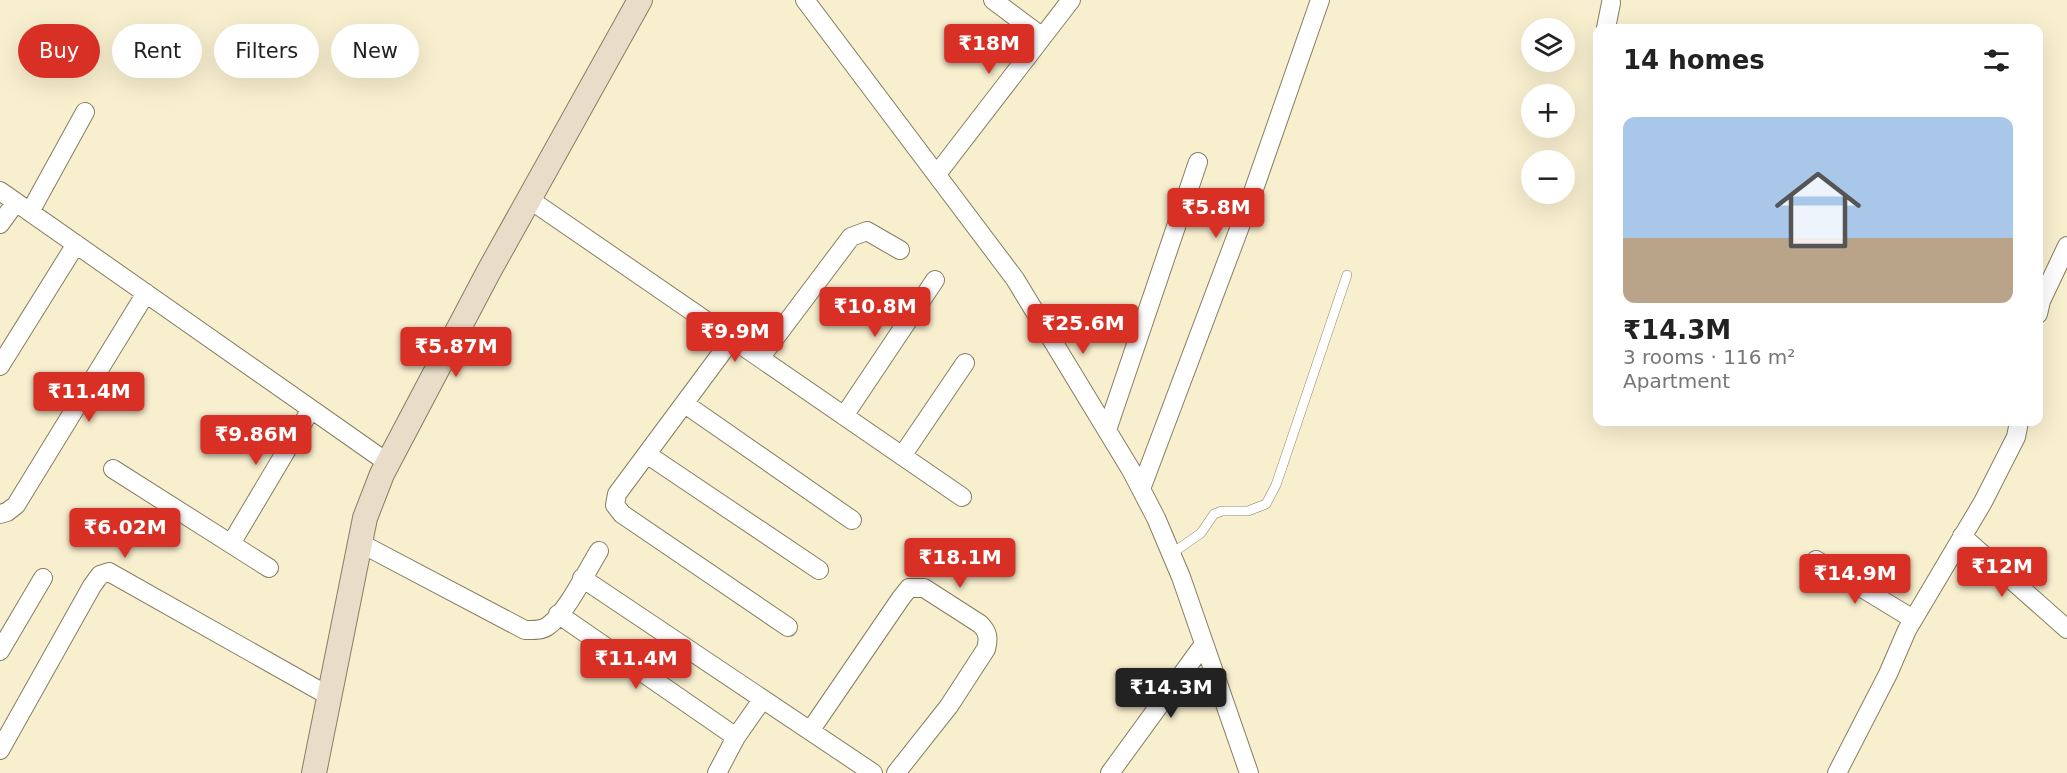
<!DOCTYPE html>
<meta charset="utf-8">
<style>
:root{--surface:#fff;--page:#f6f6f6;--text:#222;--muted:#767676;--accent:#d93025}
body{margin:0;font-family:"DejaVu Sans",sans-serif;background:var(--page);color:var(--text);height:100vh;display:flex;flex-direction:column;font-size:22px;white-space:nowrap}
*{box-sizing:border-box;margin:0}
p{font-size:20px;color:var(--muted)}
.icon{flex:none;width:33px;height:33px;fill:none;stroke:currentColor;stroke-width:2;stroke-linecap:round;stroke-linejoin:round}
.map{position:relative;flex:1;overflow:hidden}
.details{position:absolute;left:1593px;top:24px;width:450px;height:402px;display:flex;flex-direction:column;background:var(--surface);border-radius:12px;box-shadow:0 6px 24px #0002}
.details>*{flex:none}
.top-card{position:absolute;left:18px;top:24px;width:570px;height:54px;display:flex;gap:12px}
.tools{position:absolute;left:1521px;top:18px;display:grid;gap:12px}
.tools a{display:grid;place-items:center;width:54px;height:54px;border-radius:50%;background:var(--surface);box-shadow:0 6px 24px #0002;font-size:30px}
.price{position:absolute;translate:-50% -51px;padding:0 14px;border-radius:6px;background:var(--accent);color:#fff;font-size:20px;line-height:39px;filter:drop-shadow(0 2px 3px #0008)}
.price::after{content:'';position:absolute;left:50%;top:36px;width:18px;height:14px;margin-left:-9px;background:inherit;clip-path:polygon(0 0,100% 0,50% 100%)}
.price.selected{background:#222;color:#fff}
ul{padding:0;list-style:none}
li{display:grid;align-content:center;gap:12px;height:318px;padding:0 30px}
li span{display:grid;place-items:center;height:186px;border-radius:12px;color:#555}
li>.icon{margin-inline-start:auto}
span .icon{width:108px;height:108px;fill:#fffc;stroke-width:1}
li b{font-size:26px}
h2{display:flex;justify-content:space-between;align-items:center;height:72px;padding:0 30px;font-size:26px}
.chip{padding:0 21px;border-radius:27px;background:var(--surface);box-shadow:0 6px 24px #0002;font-size:21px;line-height:54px}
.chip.selected{background:var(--accent);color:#fff}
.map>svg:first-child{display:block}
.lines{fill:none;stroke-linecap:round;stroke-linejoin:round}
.lane-casing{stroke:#867e61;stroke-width:10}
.street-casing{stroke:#867e61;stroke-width:20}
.secondary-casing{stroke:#867e61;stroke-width:26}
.lane{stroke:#fff;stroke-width:9}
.street{stroke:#fff;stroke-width:18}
.secondary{stroke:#e9dcc8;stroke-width:24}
</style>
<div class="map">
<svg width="2067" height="773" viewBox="0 0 2067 773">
<rect width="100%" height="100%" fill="#f8efcf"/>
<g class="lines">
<g class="lane-casing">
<path id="lane" d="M1171 554 1201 533 1214 514 1222 511H1248L1266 504 1276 485 1347 275"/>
</g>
<g class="street-casing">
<path id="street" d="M805 0 1015 279 1131 470 1156 518 1181 577 1249 773
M993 0 1041 36
M1606 28 1611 3
M937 174 1071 0
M0 191 388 463
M529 199 962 497
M30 212 85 112
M0 224 16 202
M2038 314 2041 301 2067 246
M732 339 617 494 615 505 622 514 788 627
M760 358 851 237 867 231 900 250
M0 366 76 244
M685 404 852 520
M844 416 935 280
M1107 430 1198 162
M648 455 819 570
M902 456 965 363
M113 469 269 568
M1141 489 1253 192 1320 0
M0 514 7 512 16 505 146 293
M1962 536 2067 629
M232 542 311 409
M360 543 525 630C533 630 541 631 548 626 567 612 586 572 599 551
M1816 560 1913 619
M582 578 873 773
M558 614 736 737
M0 651 43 578
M810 731 901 598 909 588H924L980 624C988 632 989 638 986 649L949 706 896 773
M0 750 92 586 100 575 109 572 329 696
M717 773 736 737 762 700
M1110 773 1204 644
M1837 773 1888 674 1907 630 1983 502 2016 437 2019 422"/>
</g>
<g class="secondary-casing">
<path id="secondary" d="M314 773 365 518 382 474 489 271 640 0"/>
</g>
<use href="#lane" class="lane"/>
<use href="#street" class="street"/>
<use href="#secondary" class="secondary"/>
</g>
</svg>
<div class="tools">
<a><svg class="icon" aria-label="layers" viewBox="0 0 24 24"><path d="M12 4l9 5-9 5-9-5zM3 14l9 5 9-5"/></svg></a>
<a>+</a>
<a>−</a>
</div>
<b class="price" style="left:989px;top:75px">₹18M</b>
<b class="price" style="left:1216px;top:239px">₹5.8M</b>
<b class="price" style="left:875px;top:338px">₹10.8M</b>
<b class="price" style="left:1083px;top:355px">₹25.6M</b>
<b class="price" style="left:735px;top:363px">₹9.9M</b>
<b class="price" style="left:456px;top:378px">₹5.87M</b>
<b class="price" style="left:89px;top:423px">₹11.4M</b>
<b class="price" style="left:256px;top:466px">₹9.86M</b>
<b class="price" style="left:125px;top:559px">₹6.02M</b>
<b class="price" style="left:960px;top:589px">₹18.1M</b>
<b class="price" style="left:2002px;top:598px">₹12M</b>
<b class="price" style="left:1855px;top:605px">₹14.9M</b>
<b class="price" style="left:636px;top:690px">₹11.4M</b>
<b class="price selected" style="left:1171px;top:719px">₹14.3M</b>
<div class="top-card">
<a class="chip selected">Buy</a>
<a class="chip">Rent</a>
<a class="chip">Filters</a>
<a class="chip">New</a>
</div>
<section class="details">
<h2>14 homes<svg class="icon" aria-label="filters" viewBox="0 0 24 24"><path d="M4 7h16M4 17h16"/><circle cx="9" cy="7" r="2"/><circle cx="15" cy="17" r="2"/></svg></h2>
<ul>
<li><span style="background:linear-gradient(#a9c7e8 65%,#b9a48a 0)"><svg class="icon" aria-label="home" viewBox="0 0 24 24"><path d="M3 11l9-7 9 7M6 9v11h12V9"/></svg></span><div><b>₹14.3M</b><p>3 rooms · 116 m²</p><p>Apartment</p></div></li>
</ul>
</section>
</div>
